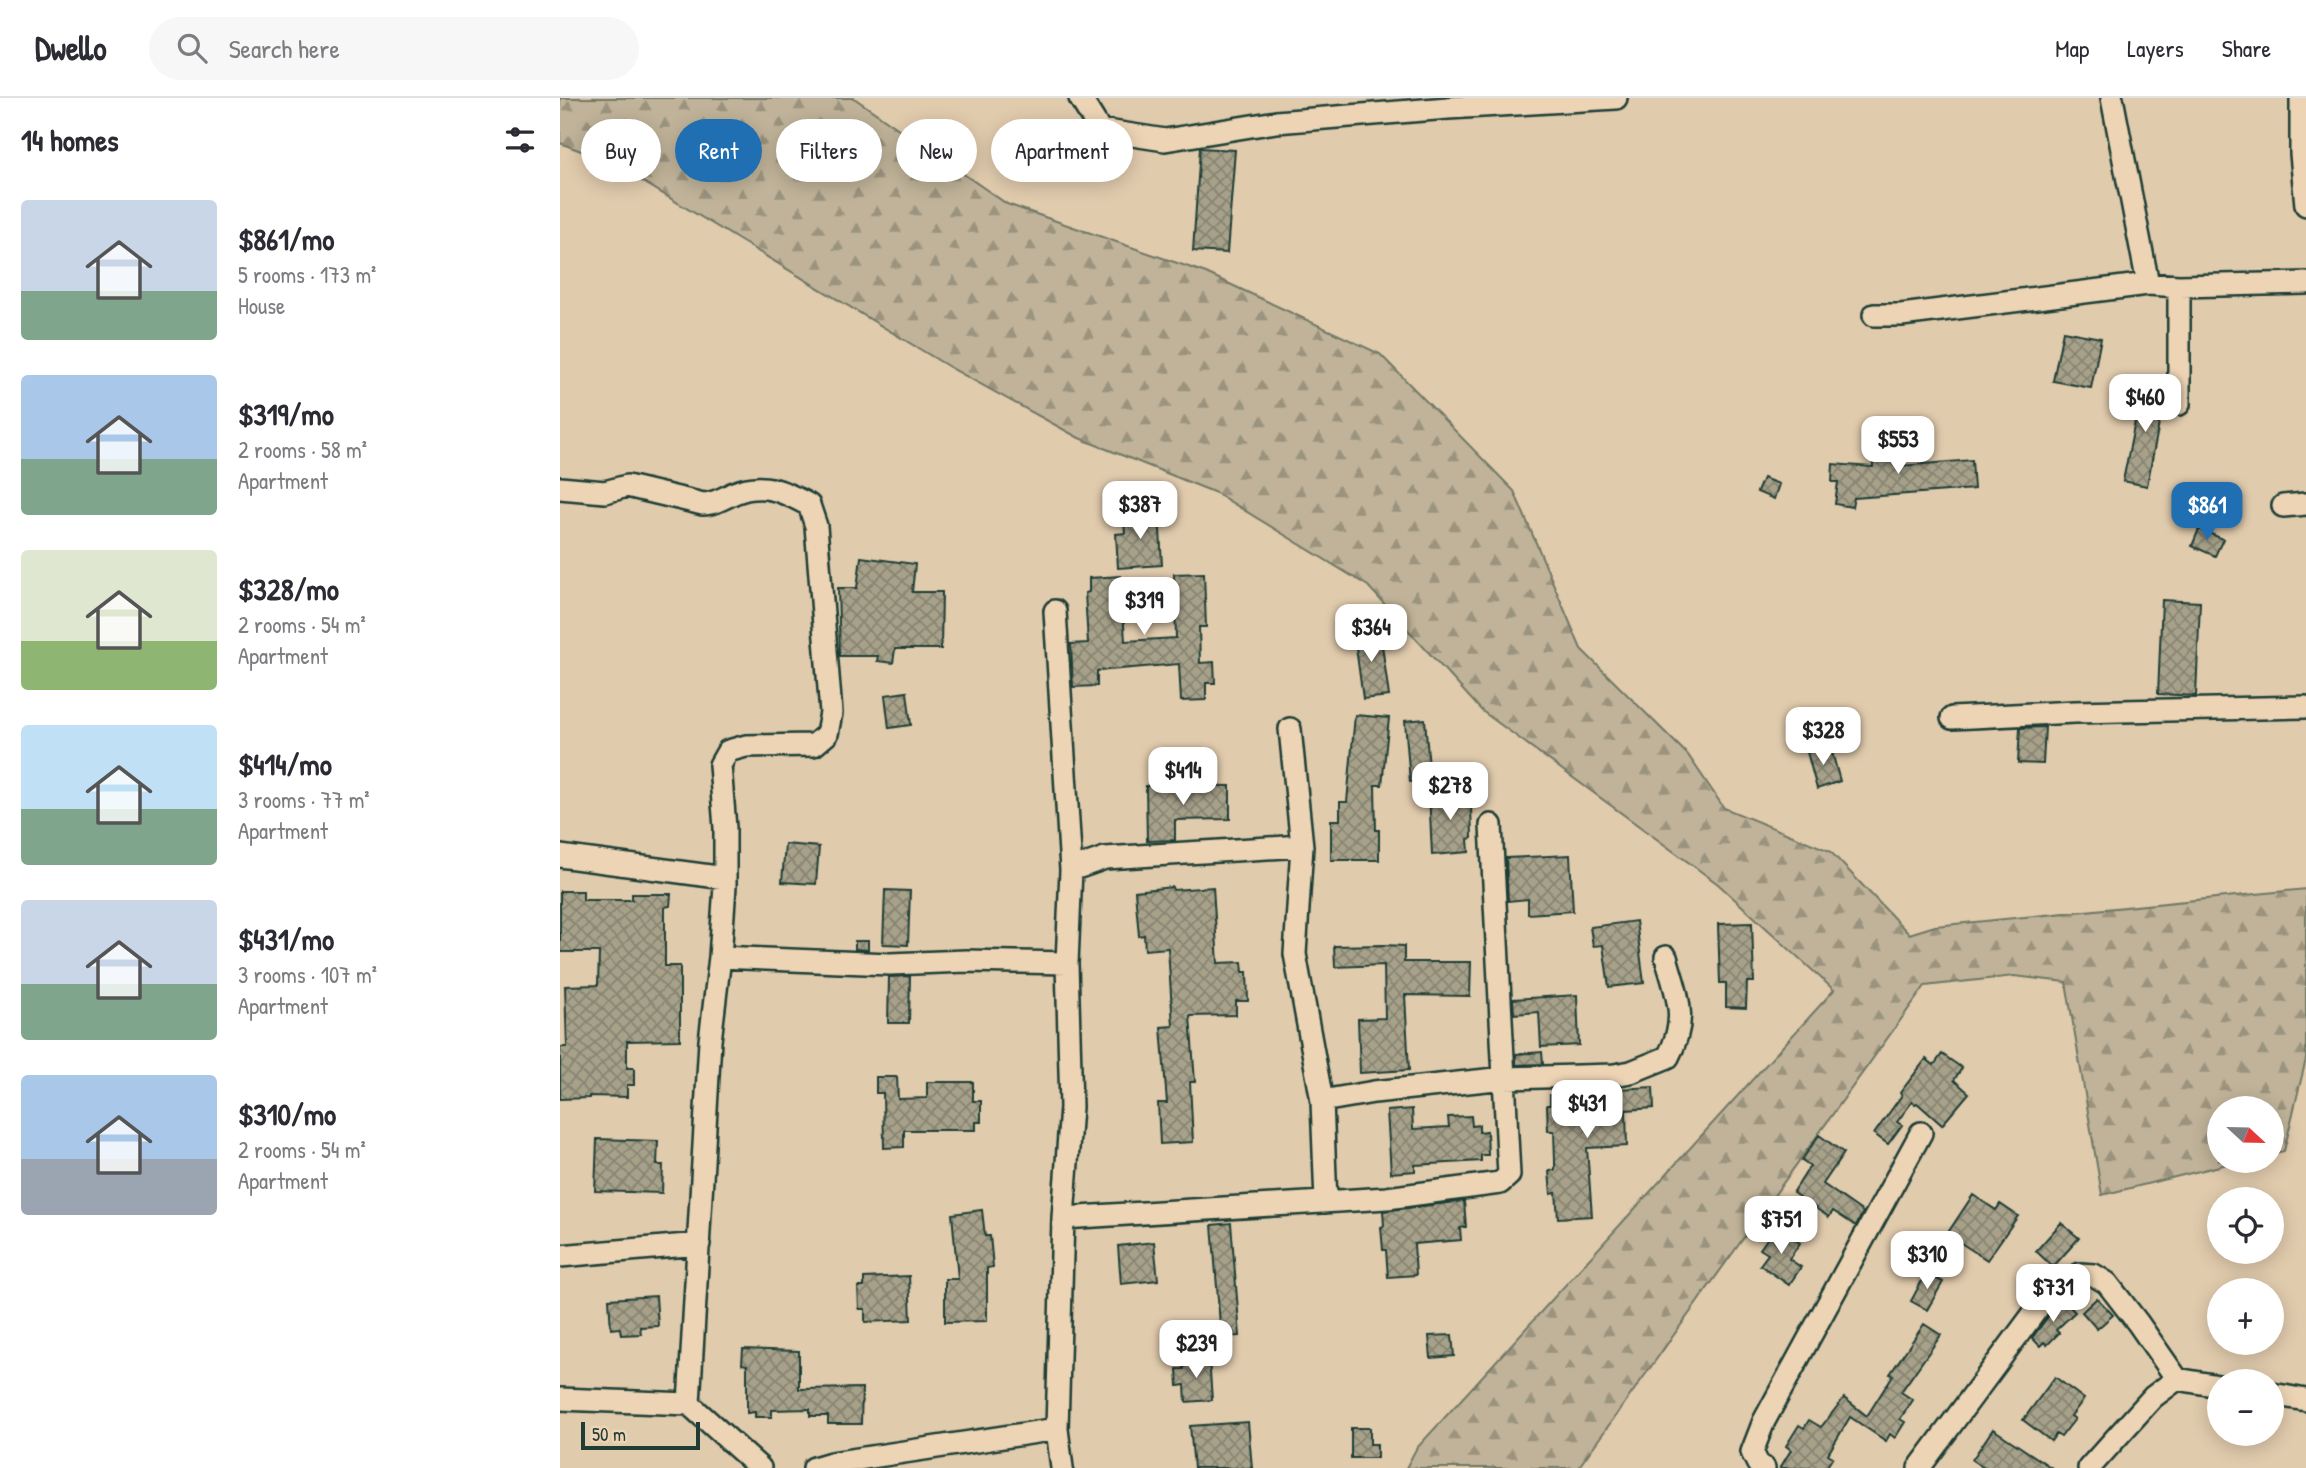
<!DOCTYPE html>
<meta charset="utf-8">
<style>
:root{--surface:#fff;--page:#f7f7f7;--text:#2b2b33;--muted:#7c7c81;--line:#e1e1e2;--accent:#1f6fb2}
body{margin:0;font-family:"Patrick Hand",sans-serif;background:var(--page);color:var(--text);height:100vh;display:flex;flex-direction:column;font-size:26px;white-space:nowrap}
*{box-sizing:border-box;margin:0}
p{font-size:23px;color:var(--muted)}
.icon{flex:none;width:38px;height:38px;fill:none;stroke:currentColor;stroke-width:2;stroke-linecap:round;stroke-linejoin:round}
.map{position:relative;flex:1;overflow:hidden}
.drawer{display:flex;flex-direction:column;background:var(--surface);width:560px}
.drawer>*{flex:none}
.guide{position:absolute;left:21px;top:21px;width:665px;height:63px;display:flex;gap:14px}
.needle{width:46px;rotate:112deg}
.fabs{position:absolute;left:1647px;top:998px;display:grid;gap:14px}
.fabs a{display:grid;place-items:center;width:77px;height:77px;border-radius:50%;background:var(--surface);box-shadow:0 4px 18px #0003;font-size:35px}
.scale{position:absolute;left:21px;bottom:18px;width:119px;box-sizing:border-box;padding-left:7px;border:4px solid #1f3d34;border-top:0;font-size:19px;line-height:24px;white-space:nowrap;color:#1f3d34;-webkit-text-stroke:5px #edd4b5;paint-order:stroke}
.price{position:absolute;translate:-50% -60px;padding:0 16px;border-radius:14px;background:#fff;color:#222;font-size:23px;line-height:46px;filter:drop-shadow(0 2px 4px #0008)}
.price::after{content:'';position:absolute;left:50%;top:42px;width:21px;height:16px;margin-left:-10px;background:inherit;clip-path:polygon(0 0,100% 0,50% 100%)}
.price.on{background:var(--accent);color:#fff}
ul{padding:0;list-style:none}
li{display:flex;align-items:center;gap:21px;height:175px;padding:0 21px}
li span{display:grid;place-items:center;flex:none;width:196px;height:140px;border-radius:7px;color:#555}
li>.icon{margin-inline-start:auto}
span .icon{width:84px;height:84px;fill:#fffc;stroke-width:1}
li b{font-size:30px}
h2{display:flex;justify-content:space-between;align-items:center;height:84px;padding:0 21px;font-size:30px}
.chip{padding:0 24px;border-radius:32px;background:var(--surface);box-shadow:0 4px 18px #0003;font-size:24px;line-height:63px}
.chip.on{background:var(--accent);color:#fff}
header{display:flex;align-items:center;gap:42px;box-sizing:border-box;height:98px;padding:0 35px;background:var(--surface);border-bottom:2px solid var(--line)}
header strong{font-size:33px}
nav{display:flex;gap:38px;margin-inline-start:auto;font-size:24px}
.search{width:490px;height:63px;background:var(--page);display:flex;align-items:center;gap:18px;box-sizing:border-box;padding:0 24px;border-radius:38px;color:var(--muted);font-size:26px}
main{display:flex;flex:1;min-height:0}
.map>svg:first-child{display:block}
.forest{fill:url(#forest-firs);stroke:#707866;stroke-width:2}
.building{fill:url(#building-cross-hatch);stroke:#1f3d34;stroke-width:2}
.lines{fill:none;stroke-linecap:round;stroke-linejoin:round}
.minor-casing{stroke:#1f3d34;stroke-width:26}
.minor{stroke:#edd4b5;stroke-width:21}
</style>
<header>
<strong>Dwello</strong>
<div class="search"><svg class="icon" aria-label="search" viewBox="0 0 24 24"><circle cx="10" cy="10" r="6"/><path d="M15 15l6 6"/></svg>Search here</div>
<nav><a>Map</a><a>Layers</a><a>Share</a></nav>
</header>
<main>
<section class="drawer">
<h2>14 homes<svg class="icon" aria-label="filters" viewBox="0 0 24 24"><path d="M4 7h16M4 17h16"/><circle cx="9" cy="7" r="2"/><circle cx="15" cy="17" r="2"/></svg></h2>
<ul>
<li><span style="background:linear-gradient(#c9d6e8 65%,#7fa58c 0)"><svg class="icon" aria-label="home" viewBox="0 0 24 24"><path d="M3 11l9-7 9 7M6 9v11h12V9"/></svg></span><div><b>$861/mo</b><p>5 rooms · 173 m²</p><p>House</p></div></li>
<li><span style="background:linear-gradient(#a9c7e8 60%,#7fa58c 0)"><svg class="icon" aria-label="home" viewBox="0 0 24 24"><path d="M3 11l9-7 9 7M6 9v11h12V9"/></svg></span><div><b>$319/mo</b><p>2 rooms · 58 m²</p><p>Apartment</p></div></li>
<li><span style="background:linear-gradient(#dfe7d0 65%,#8fb573 0)"><svg class="icon" aria-label="home" viewBox="0 0 24 24"><path d="M3 11l9-7 9 7M6 9v11h12V9"/></svg></span><div><b>$328/mo</b><p>2 rooms · 54 m²</p><p>Apartment</p></div></li>
<li><span style="background:linear-gradient(#bfe0f5 60%,#7fa58c 0)"><svg class="icon" aria-label="home" viewBox="0 0 24 24"><path d="M3 11l9-7 9 7M6 9v11h12V9"/></svg></span><div><b>$414/mo</b><p>3 rooms · 77 m²</p><p>Apartment</p></div></li>
<li><span style="background:linear-gradient(#c9d6e8 60%,#7fa58c 0)"><svg class="icon" aria-label="home" viewBox="0 0 24 24"><path d="M3 11l9-7 9 7M6 9v11h12V9"/></svg></span><div><b>$431/mo</b><p>3 rooms · 107 m²</p><p>Apartment</p></div></li>
<li><span style="background:linear-gradient(#a9c7e8 60%,#9aa5b1 0)"><svg class="icon" aria-label="home" viewBox="0 0 24 24"><path d="M3 11l9-7 9 7M6 9v11h12V9"/></svg></span><div><b>$310/mo</b><p>2 rooms · 54 m²</p><p>Apartment</p></div></li>
</ul>
</section>
<div class="map">
<svg width="1746" height="1370" viewBox="0 0 1746 1370">
<defs>
<pattern id="forest-firs" width="22" height="20" patternUnits="userSpaceOnUse" patternTransform="scale(1.75)"><rect width="22" height="20" fill="#c0b399"/><path d="M5 1l3.5 6h-7zM16 11l3.5 6h-7z" fill="#9b937e"/></pattern>
<pattern id="building-cross-hatch" width="8" height="8" patternUnits="userSpaceOnUse" patternTransform="scale(1.75)"><rect width="8" height="8" fill="#a7a18a"/><path d="M0 0l8 8M0 8l8-8" fill="none" stroke="#878472"/></pattern>
</defs>
<rect width="100%" height="100%" fill="#e1cbad"/>
<filter id="ink" filterUnits="userSpaceOnUse"><feTurbulence type="fractalNoise" baseFrequency=".0143" numOctaves="2"/><feDisplacementMap in="SourceGraphic" scale="14" xChannelSelector="R" yChannelSelector="G"/><feConvolveMatrix kernelMatrix="1 2 1 2 8 2 1 2 1" color-interpolation-filters="sRGB"/></filter>
<g filter="url(#ink)">
<path class="forest" d="M0 0H294L447 106 646 175 820 256 954 393 1021 551 1128 657 1164 710 1270 753 1349 836 1375 828 1746 791V961L1724 1053 1712 1056V1010H1659V1062H1684L1542 1097 1506 884 1454 878 1365 888 1018 1370H846L856 1351 1274 892 1158 786 922 613 808 488 656 395 519 340 391 270 50 64 0 45Z"/>
<path class="building" d="M640 50 675 52 667 155 633 153Z
M1503 233 1541 240 1531 290 1493 283Z
M1583 284 1606 289 1587 388 1563 383Z
M1338 342 1340 368 1412 362 1414 391 1294 400 1292 409 1275 406 1278 384H1272L1273 366 1313 369 1311 344Z
M1203 380 1219 386 1214 401 1197 394Z
M599 414 602 467 558 470 556 436 565 435 563 416Z
M1639 431 1663 441 1655 458 1632 448Z
M301 459 355 466 352 494H382L381 551H335L333 565 317 563 318 558H280L278 490H297Z
M644 475 646 529H639L640 565 654 564 655 585H646V602L621 603 619 566 537 573V588L513 589 511 546 528 545 525 495 529 494V480L561 478 565 543 616 540 614 476Z
M1602 502 1640 504 1636 598 1598 596Z
M820 532 829 598 803 601 794 535Z
M347 594 351 627 329 630 325 597Z
M795 617 829 620 822 687H815L816 732H819V762H771V722H780V704H787Z
M865 621 870 682 850 684 845 623Z
M1485 629 1483 666 1458 665 1460 630Z
M1270 647 1280 683 1257 691 1247 654Z
M614 687 670 688V721L615 722V742L587 743 586 688Z
M905 691 906 708 911 707 912 740 908 741 909 754 872 757 869 694Z
M225 746 259 749 256 786 222 784Z
M1010 757 1013 813 968 816V801L948 803 946 760Z
M612 789 613 792 653 789 658 865 682 864 683 874H687L688 903H676V917L630 918 635 984H630L633 1044 600 1046 598 1005H607L601 929 613 928 608 850 585 852 584 837 579 838 575 793Z
M325 792 350 793 348 847 323 846Z
M0 793H23V802H72V796H111L110 808 105 809V868H120V942L67 943V970H74V987H67V999L29 998V1000L0 1001V949H7L5 888 38 887 39 854H0Z
M1076 823 1084 885 1049 889 1043 847 1033 848 1030 829Z
M1192 825 1194 884H1187L1186 910 1166 909V885H1160L1158 826Z
M295 843H308V852L295 851Z
M824 847 844 848V864H911L910 898 845 897 849 972 800 975 798 921 825 920 824 867 775 869 774 848Z
M350 878 349 925H328L329 879Z
M1017 897 1019 947 981 949 979 914 954 916 953 901Z
M982 954 983 966 956 967V956Z
M1382 956 1402 970 1394 982 1409 995 1382 1027 1357 1005 1355 1006 1352 1004 1337 1024 1342 1027 1328 1046 1314 1036 1342 997 1340 995 1366 961 1374 967Z
M316 979H337L338 1001 367 1000V984H413V1003H421V1024H416V1032H344V1049L324 1050 323 995H316Z
M1093 989 1094 1010 1066 1012 1067 1048 1027 1050 1032 1118 998 1120 996 1095 991 1096 989 1073 995 1072V1063L994 1033H988L987 1007H990V997L1058 995V991Z
M852 1011 853 1031 889 1029 888 1019 911 1018 912 1028 919 1027V1034L927 1033 928 1057H921V1063L855 1067V1073L831 1075 827 1013Z
M1259 1037 1284 1055 1263 1086 1303 1114 1296 1128 1273 1113 1269 1119 1233 1095 1250 1068 1242 1062Z
M37 1041 98 1043 97 1067H103L102 1095 35 1093Z
M1413 1097 1436 1112 1440 1106 1458 1118 1427 1162 1387 1136Z
M904 1103 906 1129 900 1130 901 1142 854 1146 856 1177 828 1179 826 1152H823L821 1129 824 1128 823 1113Z
M422 1112 425 1138H430L433 1169 427 1170V1223L385 1224V1181H398L392 1116Z
M671 1125 680 1238 661 1239 652 1127Z
M1501 1125 1519 1140 1493 1169 1476 1153Z
M1218 1130 1240 1145 1229 1161 1241 1169 1229 1187 1200 1167 1208 1156 1200 1151 1214 1131 1216 1133Z
M594 1144 598 1182 561 1186 558 1148Z
M1366 1175 1383 1184 1367 1212 1351 1203Z
M349 1178 351 1222 305 1224V1211H299L298 1189H304V1180Z
M96 1198 98 1228 80 1229 81 1236 61 1237 60 1230 51 1231 49 1201Z
M1537 1200 1553 1217 1537 1231 1522 1214Z
M1504 1203 1515 1214 1496 1232 1499 1235 1487 1247 1484 1244 1480 1248 1472 1240 1490 1216Z
M1364 1226 1381 1237 1341 1294 1353 1302 1340 1321 1345 1324 1335 1340 1330 1336 1326 1343 1290 1319 1268 1356 1273 1359 1266 1370H1220L1231 1352 1226 1348 1239 1327 1244 1330 1249 1322 1261 1329 1284 1300 1307 1318 1333 1277 1330 1276Z
M892 1237 894 1258 871 1260 869 1238Z
M183 1251 239 1253V1291L302 1290 301 1326H268V1318H250V1311L212 1312V1319H195V1314L187 1315V1267L182 1266Z
M649 1260 652 1302 626 1304 625 1287 618 1288 617 1271H624L623 1263Z
M1495 1279 1524 1301 1511 1318 1515 1321 1501 1339 1496 1336 1491 1343 1463 1322Z
M688 1324 692 1370H634L630 1328Z
M791 1330H810V1346H817V1360H791Z
M1433 1331 1492 1370H1424L1412 1362Z"/>
<g class="lines">
<g class="minor-casing">
<path id="minor" d="M520 0 540 32 605 42 716 24 888 10 1056 0
M1552 0 1588 186
M1741 0V56L1746 107
M1619 188V306
M1314 217H1341L1588 186 1619 188 1746 185
M0 390 45 394 67 388 143 406C154 406 164 400 174 395 203 383 223 393 249 407L256 428 271 615 267 636 254 647 186 648 168 653 160 667 165 730V788L160 859 150 943 129 1306
M1723 408 1746 406
M495 513 511 772 507 865 511 1009 503 1120 497 1331 502 1370
M1392 620 1515 614 1746 609
M730 631 742 748 735 856 762 1003 766 1104
M0 758 165 780
M511 772 545 760 742 748
M160 859 330 866 406 863 507 865
M762 1003 814 994 945 980 1054 977 1071 974 1108 959C1129 920 1117 899 1106 859
M503 1120 827 1100 940 1085 949 1077 931 727
M0 1158 139 1146
M1712 1296 1746 1302
M0 1301 129 1306 200 1370
M254 1370 271 1365 497 1331
M1204 1370 1198 1366 1192 1354 1204 1323 1361 1035
M1359 1370 1480 1207 1502 1187 1520 1176 1534 1177 1547 1185 1578 1225 1617 1281
M1529 1370 1593 1299 1617 1281 1659 1288"/>
</g>
<use href="#minor" class="minor"/>
</g>
</g>
</svg>
<div class="fabs">
<a><svg class="needle" viewBox="-14 -14 28 28"><path d="M0-13l5 13h-10z" fill="#e53935"/><path d="M0 13l5-13h-10z" fill="#7c7c81"/></svg></a>
<a><svg class="icon" aria-label="locate" viewBox="0 0 24 24"><circle cx="12" cy="12" r="6"/><path d="M12 2v4M12 18v4M2 12h4M18 12h4"/></svg></a>
<a>+</a>
<a>−</a>
</div>
<div class="scale">50 m</div>
<b class="price" style="left:1585px;top:336px">$460</b>
<b class="price" style="left:1338px;top:378px">$553</b>
<b class="price" style="left:580px;top:443px">$387</b>
<b class="price on" style="left:1647px;top:444px">$861</b>
<b class="price" style="left:584px;top:539px">$319</b>
<b class="price" style="left:811px;top:566px">$364</b>
<b class="price" style="left:1263px;top:669px">$328</b>
<b class="price" style="left:623px;top:709px">$414</b>
<b class="price" style="left:890px;top:724px">$278</b>
<b class="price" style="left:1027px;top:1042px">$431</b>
<b class="price" style="left:1221px;top:1158px">$751</b>
<b class="price" style="left:1367px;top:1193px">$310</b>
<b class="price" style="left:1493px;top:1226px">$731</b>
<b class="price" style="left:636px;top:1282px">$239</b>
<div class="guide">
<a class="chip">Buy</a>
<a class="chip on">Rent</a>
<a class="chip">Filters</a>
<a class="chip">New</a>
<a class="chip">Apartment</a>
</div>
</div>
</main>
